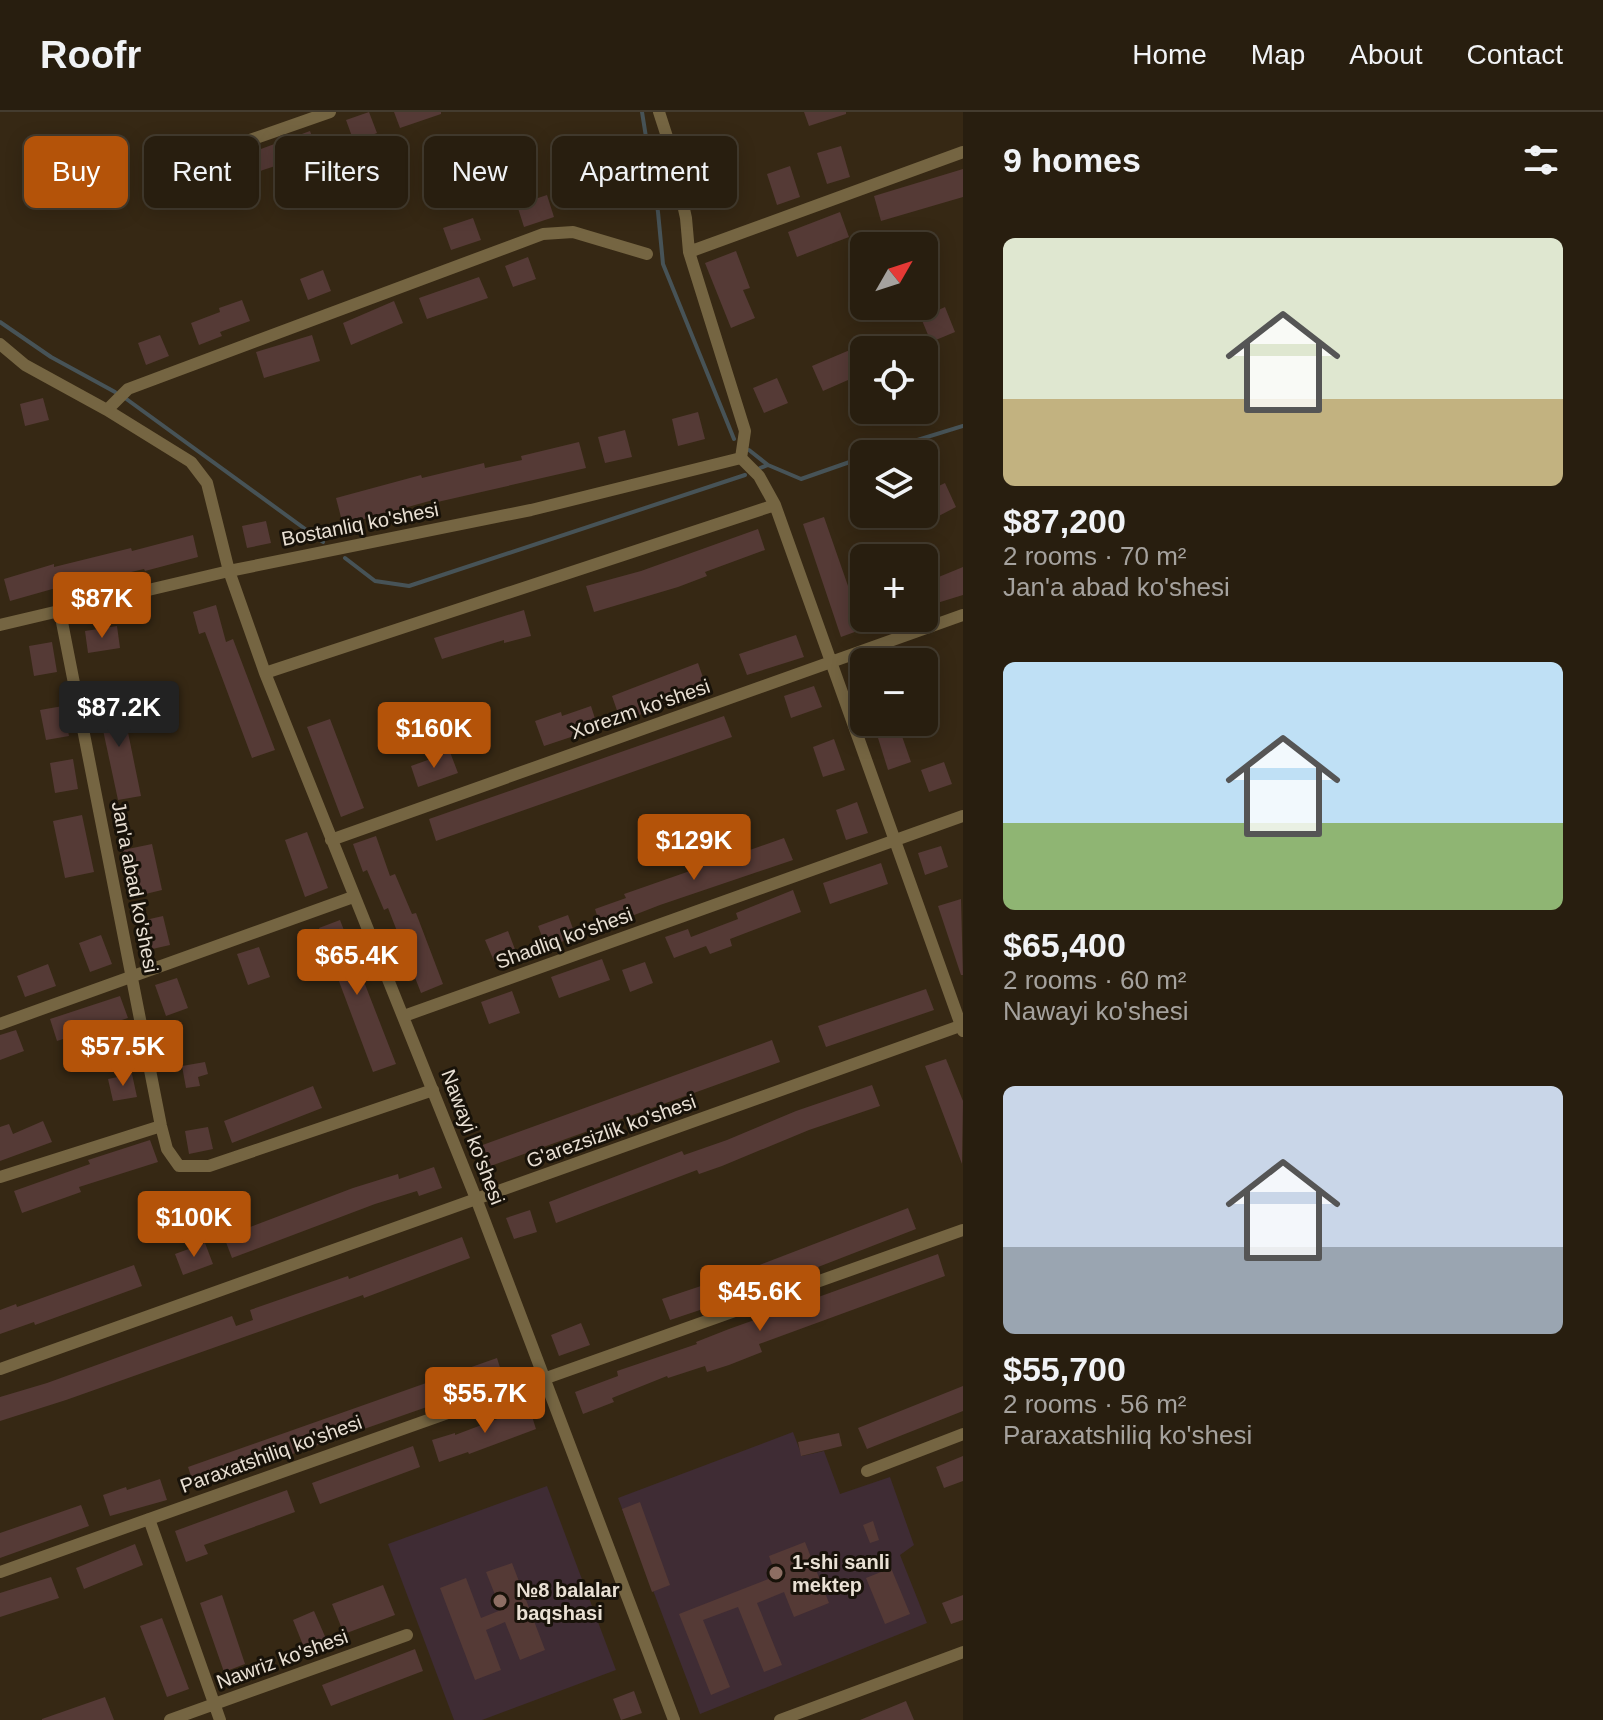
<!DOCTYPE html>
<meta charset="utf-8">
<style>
:root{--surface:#281e0f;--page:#302718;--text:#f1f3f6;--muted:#a5a29e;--line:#443c2f;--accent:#b45309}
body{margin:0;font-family:Arial,sans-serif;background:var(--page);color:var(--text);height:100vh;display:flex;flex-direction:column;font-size:30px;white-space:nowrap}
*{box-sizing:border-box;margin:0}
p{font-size:26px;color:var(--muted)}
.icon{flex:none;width:44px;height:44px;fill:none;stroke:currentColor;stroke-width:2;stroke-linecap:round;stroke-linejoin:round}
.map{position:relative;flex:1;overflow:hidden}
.drawer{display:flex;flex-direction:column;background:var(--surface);width:640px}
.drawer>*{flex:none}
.guide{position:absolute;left:24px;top:24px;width:760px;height:72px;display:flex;gap:16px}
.needle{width:52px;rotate:51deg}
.buttons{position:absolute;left:850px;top:120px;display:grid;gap:16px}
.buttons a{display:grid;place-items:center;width:88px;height:88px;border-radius:12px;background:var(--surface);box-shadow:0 4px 20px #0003,0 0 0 2px var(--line);font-size:40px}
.price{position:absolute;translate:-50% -68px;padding:0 18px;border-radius:8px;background:var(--accent);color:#fff;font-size:26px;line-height:52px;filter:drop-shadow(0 2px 4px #0008)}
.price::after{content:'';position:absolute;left:50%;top:48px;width:24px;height:18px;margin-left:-12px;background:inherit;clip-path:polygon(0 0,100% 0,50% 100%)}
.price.on{background:#222;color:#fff}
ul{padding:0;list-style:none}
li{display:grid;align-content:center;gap:16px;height:424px;padding:0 40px}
li span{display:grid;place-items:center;height:248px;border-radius:12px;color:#555}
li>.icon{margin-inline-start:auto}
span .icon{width:144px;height:144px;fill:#fffc;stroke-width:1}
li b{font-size:34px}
h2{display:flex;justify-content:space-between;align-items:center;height:96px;padding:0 40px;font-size:34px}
.chip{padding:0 28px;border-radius:12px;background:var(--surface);box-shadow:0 4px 20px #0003,0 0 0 2px var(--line);font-size:28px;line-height:72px}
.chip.on{background:var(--accent);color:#fff}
header{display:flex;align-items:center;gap:48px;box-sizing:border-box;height:112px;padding:0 40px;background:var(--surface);border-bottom:2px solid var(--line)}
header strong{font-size:38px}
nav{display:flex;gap:44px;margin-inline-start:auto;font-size:28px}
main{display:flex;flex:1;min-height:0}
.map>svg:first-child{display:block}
.education{fill:#3f2c34}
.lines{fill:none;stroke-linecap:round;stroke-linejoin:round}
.stream{stroke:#475357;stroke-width:4}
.building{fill:#553a36}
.minor{stroke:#756542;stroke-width:12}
.education-dot{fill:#8d6e63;stroke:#181209;stroke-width:3}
.labels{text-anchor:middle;stroke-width:6;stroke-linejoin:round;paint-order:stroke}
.street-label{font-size:20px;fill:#e9e0d4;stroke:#181209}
.poi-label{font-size:20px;font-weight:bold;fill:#e9e0d4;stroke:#181209;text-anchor:start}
</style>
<header>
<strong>Roofr</strong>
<nav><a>Home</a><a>Map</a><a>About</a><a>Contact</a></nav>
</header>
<main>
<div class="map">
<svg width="963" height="1608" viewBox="0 0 963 1608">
<rect width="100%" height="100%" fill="#362814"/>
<path class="education" d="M793 1320 802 1344 824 1339 840 1382 890 1365 914 1433 900 1443 927 1511 700 1602 618 1386Z
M547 1374 616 1558 482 1608H454L388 1432Z"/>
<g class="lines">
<path class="stream" d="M642 0 658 100 663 152 734 327
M0 210 51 245 115 280
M125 286 323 430
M749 338 768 353 801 367 864 345
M872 342 963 314
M760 356 768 353
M345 446 375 469 409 474 745 363"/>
</g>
<path class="building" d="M369 0 377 21 354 30 346 8Z
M394 0H441V2L400 16Z
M804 0H846V2L809 14Z
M310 19 318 40 263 58 206 81 198 60Z
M841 34 850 65 827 72 817 41Z
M790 54 800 85 777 93 767 62Z
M963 57V85L881 109 874 84Z
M547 83 554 105 524 115 517 93Z
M840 100 849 125 797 145 788 120Z
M473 106 481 128 451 138 443 116Z
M736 139 750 176 743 178 755 206 731 216 705 151Z
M528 145 536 167 513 175 505 154Z
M323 158 331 179 308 188 300 167Z
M479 165 488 186 427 207 419 186Z
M242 188 250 209 220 220 222 224 199 233 191 211 220 200 219 196Z
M394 189 403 211 351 233 343 211Z
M945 195 955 220 931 230 921 206Z
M160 223 169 244 146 253 138 231Z
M312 223 320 249 264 266 256 240Z
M864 232V261L823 279 812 254Z
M777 266 788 291 764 301 753 276Z
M43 286 49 308 25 314 20 292Z
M698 300 705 327 678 334 672 307Z
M625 318 632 345 605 351 598 325Z
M579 330 586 356 433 391V388L343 413 336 386 421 363 422 366 484 351 485 356 522 348 521 344Z
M945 371 956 395 933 407 924 388V381Z
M824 405 863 517 841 525 803 412Z
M266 409 271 431 247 436 242 414Z
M758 417 765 438 705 460 707 464 678 475 594 500 586 474 641 459Z
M193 423 198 445 145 459 144 457 63 476V474L10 489 4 467 54 452V455L131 436 132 439Z
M963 455V483L924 495V471Z
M216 493 226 530 233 527 275 638 252 646 205 520 199 522 193 500Z
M524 498 531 524 504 531V528L442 547 434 526Z
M117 514 120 536 88 541 85 519Z
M796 523 804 545 747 563 739 542Z
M52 530 57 560 34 564 29 534Z
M698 551 707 577 621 610 612 584Z
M814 574 822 595 791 606 784 584Z
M121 586 141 684 118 688 97 590Z
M63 594 69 624 46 628 40 598Z
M591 594 598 616 544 634 535 609 561 600 562 604Z
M724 604 732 625 436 729 429 707Z
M330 607 364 696 341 705 307 615Z
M873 610H897L911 650 888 658Z
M834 627 845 658 823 665 813 635Z
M450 640 458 661 418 675 411 654Z
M73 647 78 677 55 681 50 651Z
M944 650 952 672 929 680 921 658Z
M857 690 868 721 846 728 836 698Z
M82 703 94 760 65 766 53 709Z
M307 720 328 776 305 785 285 728Z
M376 724 390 764 395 762 412 802 416 801 443 872 421 881 388 796 384 798 367 758 363 760 353 732Z
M784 726 793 748 660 793 624 807 625 811 602 819 595 797 626 786 624 782 647 774Z
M152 732 162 778 133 785 123 738Z
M941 734 948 755 925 763 918 741Z
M881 751 888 772 830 792 823 771Z
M793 778 801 800 730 827 732 834 710 842 706 834 674 846 665 825 688 817 691 825 738 807 736 801Z
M961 787 963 863H961L938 794Z
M568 803 576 825 546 835 538 814Z
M163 804 170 833 148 838 141 809Z
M340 808 396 952 373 960 319 816Z
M508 819 516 840 494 849 485 828Z
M101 823 112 852 90 860 79 831Z
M259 835 270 865 248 873 237 842Z
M602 847 610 868 559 886 551 865Z
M645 850 653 871 630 880 622 858Z
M48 852 56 874 25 885 17 864Z
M177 866 188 896 166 904 155 873Z
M926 877 934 898 826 935 818 914Z
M512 879 520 901 489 912 481 890Z
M120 884 128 906 57 929 50 907Z
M16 918 24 939 0 948V923Z
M772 928 780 950 485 1056 477 1035Z
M946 947 963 989 962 1052 925 954Z
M205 950 208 962 198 965 200 974 186 976 182 954Z
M132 962 137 985 113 989 108 967Z
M872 973 880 994 809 1018 722 1054 699 1062 697 1058 556 1111 549 1090 682 1039 684 1043 727 1028 796 999Z
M313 974 322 996 232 1031 224 1009Z
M43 1009 52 1030 0 1049V1015L9 1012 13 1022Z
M208 1015 213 1037 189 1042 185 1019Z
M150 1028 158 1050 79 1075 81 1080 22 1101 14 1079 90 1052 88 1048Z
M434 1055 442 1076 419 1084 417 1079 375 1092 232 1146 224 1125 353 1076 398 1062 399 1067Z
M908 1096 916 1117 751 1181 670 1208 662 1187 731 1164Z
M530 1098 537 1120 514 1127 506 1106Z
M462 1125 470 1146 364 1186 363 1183 66 1288 0 1309V1285L47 1271 232 1204 236 1214 253 1208 250 1198 348 1164 349 1167Z
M205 1131 213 1152 183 1163 175 1142Z
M938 1142 945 1164 759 1232 762 1240 729 1253 707 1260 705 1254 668 1266 667 1264 612 1286 614 1290 583 1302 575 1280 618 1264 617 1259 697 1232 696 1230 729 1217Z
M134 1153 142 1174 35 1213 34 1210 0 1222V1198L16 1192 17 1195Z
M581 1211 590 1233 559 1244 551 1223Z
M497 1246 504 1268 195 1376 188 1355Z
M963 1274V1299L867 1337 858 1316Z
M529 1295 536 1317 469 1342 468 1340 439 1350 432 1328 455 1321V1323Z
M839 1321 842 1334 801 1344 798 1330Z
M413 1334 420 1355 320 1392 312 1371Z
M963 1344V1369L944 1376 936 1355Z
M160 1367 167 1388 110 1404 103 1383 126 1375 127 1378Z
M287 1378 295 1400 204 1433 208 1442 186 1450 175 1419Z
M640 1390 670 1473 652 1480 622 1397Z
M81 1393 89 1414 0 1446V1421Z
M873 1409 879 1428 870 1431 863 1413Z
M805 1430 829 1491 794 1505 784 1480 757 1491 782 1553 764 1560 738 1495 703 1508 730 1575 711 1583 679 1502 776 1464 769 1444Z
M135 1432 143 1453 84 1477 76 1456Z
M512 1451 545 1538 520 1548 505 1510 486 1518 501 1558 475 1568 440 1476 466 1466 481 1506 501 1498 486 1460Z
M891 1456 910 1502 885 1512 866 1466Z
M51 1465 59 1486 0 1505V1481Z
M383 1473 395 1503 344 1522 332 1492Z
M222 1483 245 1552 224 1560 200 1491Z
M963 1483V1508L951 1512 942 1491Z
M314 1499 327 1529 305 1538 293 1508Z
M162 1506 189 1577 167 1585 140 1514Z
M415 1537 423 1559 331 1594 322 1573Z
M634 1579 642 1601 621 1608 613 1587Z
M105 1585 114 1608H42V1607Z
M906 1589 914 1608H860Z"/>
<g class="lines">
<path class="minor" d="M659 0 670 34 686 106 689 140 745 319 741 346
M204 41 227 36 330 0
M689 140 963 40
M0 232 25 253 107 298 191 350 207 371 229 459 265 561 477 1089 674 1608
M107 298 128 277 543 122 573 120 647 142
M60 500 161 1014 167 1037 179 1054H209L433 978
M0 513 229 459 531 398 741 346 759 364 775 393 963 919
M265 561 775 393
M331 728 963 503
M404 904 963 704
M0 912 353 785
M0 1065 161 1014
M0 1257 963 913
M867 1359 963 1322
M149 1407 220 1608
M0 1460 963 1118
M170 1608 407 1523
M780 1608 963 1540"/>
</g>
<g class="education-dot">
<circle cx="776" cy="1461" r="8"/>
<circle cx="500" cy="1489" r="8"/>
</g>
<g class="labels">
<g class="street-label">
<text transform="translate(360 412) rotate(-11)" y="7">Bostanliq ko'shesi</text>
<text transform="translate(640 597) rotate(-19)" y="7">Xorezm ko'shesi</text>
<text transform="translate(135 775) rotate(79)" y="7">Jan'a abad ko'shesi</text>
<text transform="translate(564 826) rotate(-20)" y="7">Shadliq ko'shesi</text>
<text transform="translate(611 1019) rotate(-20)" y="7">G'arezsizlik ko'shesi</text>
<text transform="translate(473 1025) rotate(69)" y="7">Nawayi ko'shesi</text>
<text transform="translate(271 1342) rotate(-20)" y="7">Paraxatshiliq ko'shesi</text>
<text transform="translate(282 1547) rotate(-20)" y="7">Nawriz ko'shesi</text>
</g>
<g class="poi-label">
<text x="792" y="1457">1-shi sanli<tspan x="792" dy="23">mektep</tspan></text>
<text x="516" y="1485">№8 balalar<tspan x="516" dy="23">baqshasi</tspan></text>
</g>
</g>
</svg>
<div class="buttons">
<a><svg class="needle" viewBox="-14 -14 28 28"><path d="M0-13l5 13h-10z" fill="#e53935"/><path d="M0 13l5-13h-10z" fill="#a5a29e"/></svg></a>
<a><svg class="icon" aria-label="locate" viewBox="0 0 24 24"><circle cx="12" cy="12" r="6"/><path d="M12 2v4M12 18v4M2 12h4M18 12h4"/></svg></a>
<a><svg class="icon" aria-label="layers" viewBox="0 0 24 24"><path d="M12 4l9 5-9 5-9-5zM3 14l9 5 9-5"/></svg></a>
<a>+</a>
<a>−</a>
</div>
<b class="price" style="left:102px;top:528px">$87K</b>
<b class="price on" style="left:119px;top:637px">$87.2K</b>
<b class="price" style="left:434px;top:658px">$160K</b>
<b class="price" style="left:694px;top:770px">$129K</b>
<b class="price" style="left:357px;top:885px">$65.4K</b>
<b class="price" style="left:123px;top:976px">$57.5K</b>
<b class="price" style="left:194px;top:1147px">$100K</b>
<b class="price" style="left:760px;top:1221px">$45.6K</b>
<b class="price" style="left:485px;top:1323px">$55.7K</b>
<div class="guide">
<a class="chip on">Buy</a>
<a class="chip">Rent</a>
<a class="chip">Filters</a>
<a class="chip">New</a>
<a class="chip">Apartment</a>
</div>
</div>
<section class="drawer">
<h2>9 homes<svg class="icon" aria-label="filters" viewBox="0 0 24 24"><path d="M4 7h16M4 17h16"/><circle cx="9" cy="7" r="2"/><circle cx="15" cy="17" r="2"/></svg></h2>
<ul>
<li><span style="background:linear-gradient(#dfe7d0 65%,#c2b280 0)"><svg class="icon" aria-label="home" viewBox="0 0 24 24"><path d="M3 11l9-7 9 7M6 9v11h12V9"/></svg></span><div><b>$87,200</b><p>2 rooms · 70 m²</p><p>Jan'a abad ko'shesi</p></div></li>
<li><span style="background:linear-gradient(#bfe0f5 65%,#8fb573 0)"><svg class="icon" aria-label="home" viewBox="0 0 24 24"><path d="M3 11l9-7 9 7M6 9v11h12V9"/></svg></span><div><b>$65,400</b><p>2 rooms · 60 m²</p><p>Nawayi ko'shesi</p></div></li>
<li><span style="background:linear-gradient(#c9d6e8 65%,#9aa5b1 0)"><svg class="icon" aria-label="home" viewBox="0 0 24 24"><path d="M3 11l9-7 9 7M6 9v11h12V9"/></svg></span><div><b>$55,700</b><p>2 rooms · 56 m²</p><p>Paraxatshiliq ko'shesi</p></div></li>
</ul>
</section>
</main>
